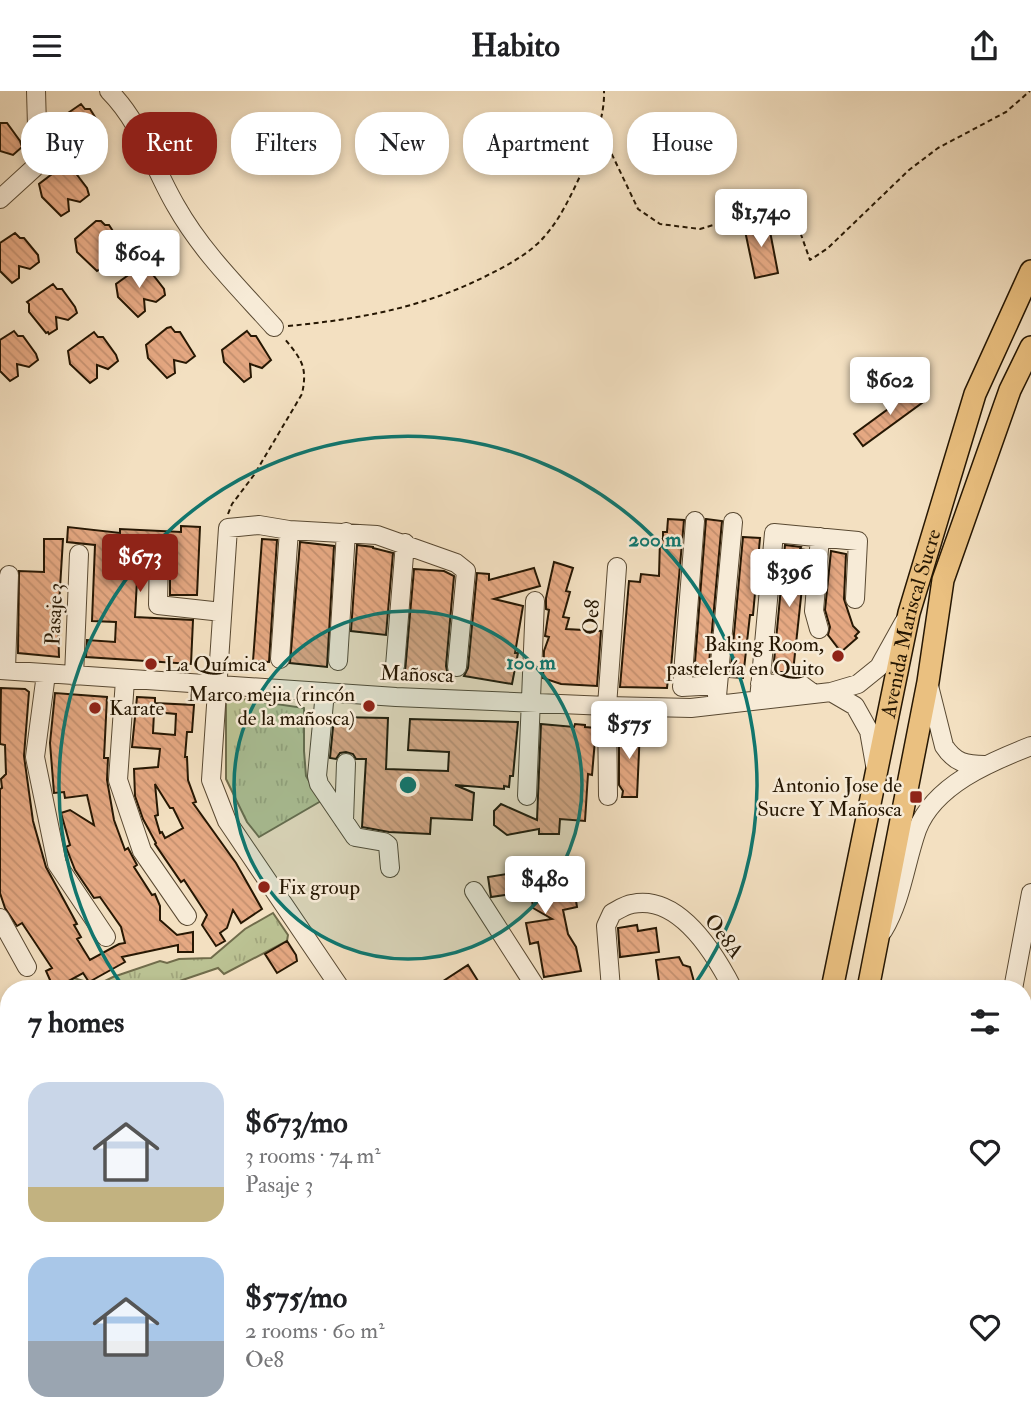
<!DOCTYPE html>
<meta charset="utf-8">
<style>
:root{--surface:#fff;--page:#f6f6f6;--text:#202124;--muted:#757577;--accent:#8f2418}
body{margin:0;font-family:"IM FELL Double Pica",serif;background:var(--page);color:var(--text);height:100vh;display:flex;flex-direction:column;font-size:26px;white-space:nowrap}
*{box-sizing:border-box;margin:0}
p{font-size:23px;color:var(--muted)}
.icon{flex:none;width:38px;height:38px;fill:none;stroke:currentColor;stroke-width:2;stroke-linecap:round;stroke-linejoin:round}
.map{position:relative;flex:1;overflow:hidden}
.details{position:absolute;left:0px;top:889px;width:1032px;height:448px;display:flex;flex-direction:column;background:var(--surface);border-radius:28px 28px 0 0;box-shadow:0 4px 10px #0003}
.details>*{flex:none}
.guide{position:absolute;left:21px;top:21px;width:990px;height:63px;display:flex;gap:14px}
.price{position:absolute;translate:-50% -60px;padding:0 16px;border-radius:7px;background:#fff;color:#222;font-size:23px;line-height:46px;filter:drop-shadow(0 2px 4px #0008)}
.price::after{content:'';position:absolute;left:50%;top:42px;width:21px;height:16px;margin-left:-10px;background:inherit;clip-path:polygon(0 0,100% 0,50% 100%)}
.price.current{background:var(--accent);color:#fff}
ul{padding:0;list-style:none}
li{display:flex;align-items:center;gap:21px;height:175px;padding:0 28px}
li span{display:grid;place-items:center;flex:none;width:196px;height:140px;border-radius:21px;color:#555}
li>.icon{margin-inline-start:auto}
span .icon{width:84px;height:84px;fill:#fffc;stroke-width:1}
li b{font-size:30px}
h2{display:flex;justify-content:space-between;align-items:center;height:84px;padding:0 28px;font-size:30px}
.tag{padding:0 24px;border-radius:28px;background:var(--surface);box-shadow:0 4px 10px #0003;font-size:24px;line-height:63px}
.tag.current{background:var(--accent);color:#fff}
header{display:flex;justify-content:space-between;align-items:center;height:91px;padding:0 28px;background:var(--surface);font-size:32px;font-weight:700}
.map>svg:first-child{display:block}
.grass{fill:url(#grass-tufts);stroke:#706c4b;stroke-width:2}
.building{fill:url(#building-back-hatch);stroke:#261703;stroke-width:2;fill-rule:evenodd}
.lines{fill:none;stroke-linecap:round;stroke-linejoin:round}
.minor-casing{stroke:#594932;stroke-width:20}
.major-casing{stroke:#261703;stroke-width:24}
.path{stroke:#261703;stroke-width:2;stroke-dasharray:5 3.5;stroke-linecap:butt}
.minor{stroke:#f7ebd7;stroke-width:18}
.major{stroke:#eac080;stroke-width:21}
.ring{fill:none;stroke:#0f766e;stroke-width:3.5}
.poi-dot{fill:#8f2418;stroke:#f7ebd7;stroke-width:2.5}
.labels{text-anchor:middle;stroke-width:5;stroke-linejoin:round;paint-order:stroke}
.street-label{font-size:21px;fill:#261703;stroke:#f7ebd7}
.poi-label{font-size:21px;fill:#261703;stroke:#f7ebd7;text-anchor:end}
.centre{fill:#0f766e;stroke:#f7ebd7;stroke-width:3.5}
.ring-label{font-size:21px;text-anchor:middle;font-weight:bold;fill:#0f766e;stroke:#f7ebd7;stroke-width:5;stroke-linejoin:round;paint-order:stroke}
</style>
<header><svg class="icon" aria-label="menu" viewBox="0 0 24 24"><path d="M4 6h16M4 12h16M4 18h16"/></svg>Habito<svg class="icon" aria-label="share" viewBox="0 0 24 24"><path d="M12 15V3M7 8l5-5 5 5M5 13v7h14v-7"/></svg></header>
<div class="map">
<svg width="1031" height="1337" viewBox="0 0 1031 1337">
<defs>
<pattern id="grass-tufts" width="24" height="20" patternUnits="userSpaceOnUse" patternTransform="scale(1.75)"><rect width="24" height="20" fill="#bbc293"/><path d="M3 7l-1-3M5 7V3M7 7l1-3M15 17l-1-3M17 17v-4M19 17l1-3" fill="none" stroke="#a1a67d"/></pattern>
<pattern id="building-back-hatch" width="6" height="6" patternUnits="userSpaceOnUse" patternTransform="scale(1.75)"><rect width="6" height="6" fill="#e5a882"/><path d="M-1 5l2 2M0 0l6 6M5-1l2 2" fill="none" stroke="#c4906f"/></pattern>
</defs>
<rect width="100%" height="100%" fill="#f3e0c1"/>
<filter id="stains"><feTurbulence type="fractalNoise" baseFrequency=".00286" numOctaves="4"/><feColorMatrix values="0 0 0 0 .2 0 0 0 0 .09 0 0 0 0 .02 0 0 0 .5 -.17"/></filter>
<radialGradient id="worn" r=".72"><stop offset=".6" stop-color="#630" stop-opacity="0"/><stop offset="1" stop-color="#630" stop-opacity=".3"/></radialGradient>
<path class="grass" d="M242 608 304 617V660L306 685 321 710 259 746 247 731 226 688V609Z
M273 822 288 844 287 850 224 883 218 877 156 898H55L74 887 97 894 113 886 160 870 167 872 179 868 211 867 245 838Z"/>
<path class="building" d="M81 13 85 18H90L105 42 96 49 84 46 85 58 76 65 58 44 55 31Z
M0 32H7L20 50 22 56 13 64 0 60Z
M56 80H74L87 97 89 104 80 111 68 108 69 120 61 125 42 106 39 93Z
M96 130H101L105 134H109L125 159 116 166 104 163V175L97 180 77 161 75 148Z
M768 130 778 182 755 187 744 135Z
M15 142 20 147H24L38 164 39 171 30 178 19 175V187L12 192 0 180V152Z
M141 175 146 180H150L164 198 165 204 156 211 144 208 145 220 138 226 118 206 116 193Z
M53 193 57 198H62L75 216 77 222 68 229 56 226 57 238 49 243 48 241 46 242 29 221V213L27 211Z
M171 236 175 241H180L195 265 186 272 174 269 175 282 167 287 148 267 146 254 167 237Z
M14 240 18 245H23L36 263 38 269 29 276 17 273 18 285 10 290 0 280V249Z
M247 240 251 245H256L271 269 262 277 250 273 251 286 244 291 224 271 222 259Z
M94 241 98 246H103L116 264 118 270 108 278 97 274V287L90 292 70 273 68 260Z
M917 297 926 309 863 355 854 343Z
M668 428 684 429 670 588H668L667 597 620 596 629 490 640 491 641 483 659 485 660 448 663 449V441H667Z
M706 428 722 430 708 583 694 584Z
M181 435 200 436 197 504H170V458L165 449 159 447 149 453 139 452 135 526 193 529 191 573 86 566 87 549 115 551 116 531 92 530 95 454 67 451 68 436 120 442V438L181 441Z
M743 446 760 447 753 524H750L743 587 730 586Z
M44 448H63L58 530 59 566 18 562 19 480 44 481Z
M262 448 277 449 269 571 253 570Z
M300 451 334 455 327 576 290 572Z
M357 454 373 456V457L393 462 386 544 351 540Z
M785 454 801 456 800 458 806 459 793 581H773Z
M831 460 846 463 844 508 853 535 859 541 855 545 857 547 841 561 828 544 830 536 825 519Z
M554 471 573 477 566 500 570 501 563 526 569 527 566 538 601 540 597 595 561 593 543 587 544 560 549 546 545 545 549 519 546 518V507Z
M534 477 540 495 494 508 523 515 515 562H518L512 593 464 585 468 577 477 482 489 483V489Z
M414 478 444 480 454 485 446 575 448 585 405 581Z
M1 597 25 598 29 601 24 665 33 730 46 776 77 833 74 834 81 846 77 848 90 869 119 853 125 852 121 836 100 806 94 807 75 779 66 756 70 754 61 722 70 719 94 734 87 704 65 707 64 701 54 702 50 652 55 602 107 606 104 667H108L107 689 114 729 125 759 128 757 137 774 134 776 152 804 155 803 160 815V829L177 844 193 841V861H178V854L122 866 125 871 89 891 83 882 54 898 46 880 52 877 22 832 17 835 5 817 0 802V698L2 697 1 688 6 683 5 654 0 653Z
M137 606 155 607V612L194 614 192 641H187L185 666H187L188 689 196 711 193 712 236 772 262 818 241 832 233 819 227 837 220 842 225 850 216 855 202 834 207 824 184 789 181 791 155 753 156 752 143 728 135 705 134 678 158 676 160 658 132 656ZM154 621 176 623 175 644 153 642ZM155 693 170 717H173L183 737 165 747 162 741 160 742 155 725 158 724Z
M334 626 388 627 386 678 448 680 449 661 408 659 410 628 518 631 513 685H510L509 696 504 695V698L455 694 474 702 472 729 431 727 430 743 389 741 362 736 366 668H356L353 663 346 661 340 662 336 668 330 667Z
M541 633 574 636 575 633 585 634V636L596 637 592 684 588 683 585 730 560 728 559 743H539V738L507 744 494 734V720L501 713 537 729Z
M619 637 640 638 637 706H622L623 700 619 694Z
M538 778 542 781 557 778 561 799 574 797 577 816 563 819 568 843 576 856 581 880 544 886 538 851 530 853 526 832 552 828 533 817 531 800 491 806 488 786Z
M637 834 638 840 656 837 659 861 620 866 618 837Z
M287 850 296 864 297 870 277 882 265 863Z
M679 866 683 874 690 876 696 898H660L656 869Z
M468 874 483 898H431Z
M0 993 9 1006V1040L0 1027Z
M0 1085 9 1099V1126L0 1132Z
M0 1230H4L9 1251V1266L6 1267 9 1280V1328H26V1333L5 1337H0Z
M251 1328H325V1331L305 1337H253Z
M373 1328H416L419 1337H352L351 1335Z
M449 1328H512L515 1337H451Z
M633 1328H691L693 1337H634Z"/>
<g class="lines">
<g class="minor-casing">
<path id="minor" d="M109 0C142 33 153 76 176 115 202 161 239 197 274 236
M0 108 34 77 38 70 36 0
M695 430 682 596 718 594
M159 458 158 514 222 521
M819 538 814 520 820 446
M280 568 289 439
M338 570 346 441
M395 575 405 452
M0 579 396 606 607 615 691 617 831 601 858 593 879 576 904 531
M6 579 9 484
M46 583 35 666 57 773 106 846
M74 585 79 463
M125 589 118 689 142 760 187 825
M928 591 944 655C955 672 966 674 985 674
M760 593 799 592 814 603
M325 601 317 685 319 693 355 746 384 751 388 754 390 777
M831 601 855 615 869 640 875 674
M717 605 733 431
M759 609 774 442 858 450 855 508
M527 705 535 510
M608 705 607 615 617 476
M344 730 346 672
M474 800 537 898
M0 827 27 876
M883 840C902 808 905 773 917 739 934 694 990 671 1031 655
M341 898 227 730 211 689 228 437 259 434 289 439 377 444 456 472 466 480 457 576
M611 898 606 835 612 822C618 819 625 814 632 813 679 803 715 863 733 898
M1013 898 1031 802
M0 1055 9 1069
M0 1203 9 1200
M0 1219 9 1216
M131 1328 134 1337
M230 1328 233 1337
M336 1328 339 1337
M436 1328 439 1337
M538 1328 541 1337
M795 1328 797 1337"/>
</g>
<g class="major-casing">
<g id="major">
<path id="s1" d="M832 898 909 522 975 303 1031 180"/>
<path d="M868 898 928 591 943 489 1010 299 1031 256"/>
<path d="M754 1337 755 1328"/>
<path d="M782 1337 783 1328"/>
</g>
</g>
<path class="path" d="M600 31 606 51 638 118 660 133 700 138 740 126 767 123 798 135 810 169 828 157 909 79 938 57 1006 21 1030 0
M288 235C361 228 427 216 492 182 510 173 531 161 544 146 561 127 571 104 582 81 592 57 605 27 604 0
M228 423 232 413 254 384 302 303C308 275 301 268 284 247"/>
<use href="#minor" class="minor"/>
<use href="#major" class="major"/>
</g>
<circle cx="408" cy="694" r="174" fill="#0f766e" fill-opacity=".12"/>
<g class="ring">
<circle cx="408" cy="694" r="174"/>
<path d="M124 897A349 349 0 1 1 692 897"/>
</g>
<g class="poi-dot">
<circle cx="838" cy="565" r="7"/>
<circle cx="151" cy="573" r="7"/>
<circle cx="369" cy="615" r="7"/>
<circle cx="95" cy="617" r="7"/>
<rect x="909" y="699" width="14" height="14" rx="3.5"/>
<circle cx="264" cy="796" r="7"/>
</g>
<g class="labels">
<g class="street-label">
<text transform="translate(54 523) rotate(-87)" y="7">Pasaje 3</text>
<text transform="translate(591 526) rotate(-86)" y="7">Oe8</text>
<text dy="7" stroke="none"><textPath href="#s1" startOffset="374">Avenida Mariscal Sucre</textPath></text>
<text transform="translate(417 583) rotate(2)" y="7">Mañosca</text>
<text transform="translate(724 845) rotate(53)" y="7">Oe8A</text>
</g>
<g class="poi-label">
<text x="824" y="560">Baking Room,<tspan x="824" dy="24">pastelería en Quito</tspan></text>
<text x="165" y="580" text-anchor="start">La Química</text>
<text x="355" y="610">Marco mejia (rincón<tspan x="355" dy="24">de la mañosca)</tspan></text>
<text x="109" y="624" text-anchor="start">Karate</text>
<text x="902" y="701">Antonio Jose de<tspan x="902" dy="24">Sucre Y Mañosca</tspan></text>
<text x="278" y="803" text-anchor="start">Fix group</text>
</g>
</g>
<circle cx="408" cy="694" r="10" class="centre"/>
<g class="ring-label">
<text x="655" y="455">200 m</text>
<text x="531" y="578">100 m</text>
</g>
<rect width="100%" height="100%" filter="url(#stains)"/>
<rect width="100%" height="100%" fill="url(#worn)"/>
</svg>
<b class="price" style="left:761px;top:158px">$1,740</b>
<b class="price" style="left:139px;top:199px">$604</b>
<b class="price" style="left:890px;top:326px">$602</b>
<b class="price current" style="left:140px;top:503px">$673</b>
<b class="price" style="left:789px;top:518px">$396</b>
<b class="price" style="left:629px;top:670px">$575</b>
<b class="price" style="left:545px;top:825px">$480</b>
<div class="guide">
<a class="tag">Buy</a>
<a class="tag current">Rent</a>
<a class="tag">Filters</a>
<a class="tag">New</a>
<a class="tag">Apartment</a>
<a class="tag">House</a>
</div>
<section class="details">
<h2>7 homes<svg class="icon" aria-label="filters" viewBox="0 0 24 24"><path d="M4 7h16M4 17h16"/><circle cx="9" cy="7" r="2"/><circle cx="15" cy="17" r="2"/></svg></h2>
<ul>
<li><span style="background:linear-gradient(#c9d6e8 75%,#c2b280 0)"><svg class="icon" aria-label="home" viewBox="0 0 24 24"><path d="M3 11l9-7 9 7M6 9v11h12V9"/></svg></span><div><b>$673/mo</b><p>3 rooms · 74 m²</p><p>Pasaje 3</p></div><svg class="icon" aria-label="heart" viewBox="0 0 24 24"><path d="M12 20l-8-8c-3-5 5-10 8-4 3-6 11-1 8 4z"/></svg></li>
<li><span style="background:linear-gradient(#a9c7e8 60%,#9aa5b1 0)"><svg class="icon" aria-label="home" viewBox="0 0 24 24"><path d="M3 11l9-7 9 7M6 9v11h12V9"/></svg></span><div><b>$575/mo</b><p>2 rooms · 60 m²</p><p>Oe8</p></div><svg class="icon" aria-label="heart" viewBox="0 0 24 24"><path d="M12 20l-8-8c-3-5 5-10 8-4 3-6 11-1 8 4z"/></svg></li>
</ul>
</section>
</div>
